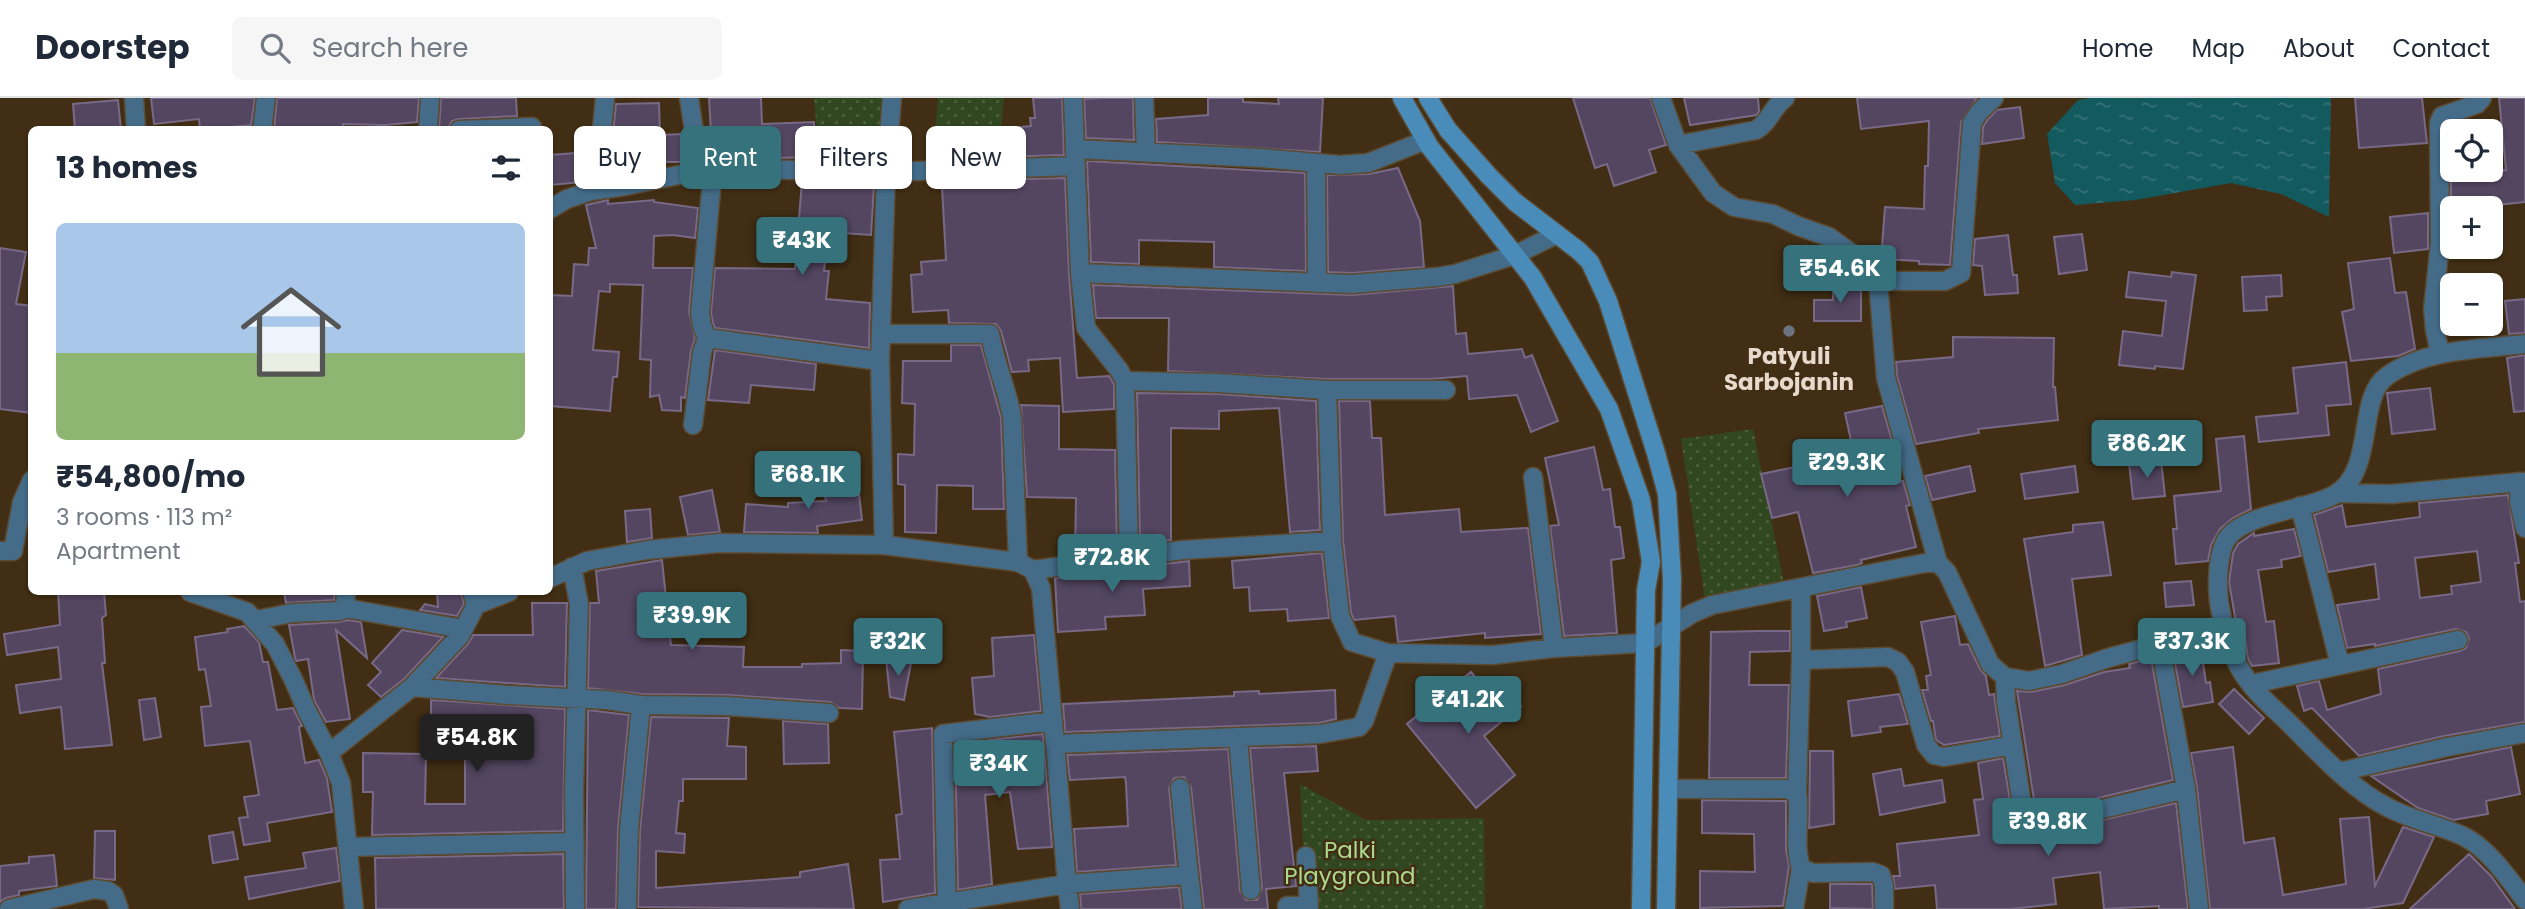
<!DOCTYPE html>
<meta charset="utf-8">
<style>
:root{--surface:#fff;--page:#f6f6f7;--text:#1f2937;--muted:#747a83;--line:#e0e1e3;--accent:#36727c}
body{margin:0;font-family:Poppins,sans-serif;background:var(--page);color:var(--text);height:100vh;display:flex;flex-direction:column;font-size:26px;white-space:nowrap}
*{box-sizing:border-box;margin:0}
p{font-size:23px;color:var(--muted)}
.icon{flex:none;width:38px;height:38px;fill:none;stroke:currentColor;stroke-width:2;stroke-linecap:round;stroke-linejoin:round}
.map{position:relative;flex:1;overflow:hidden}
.side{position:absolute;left:28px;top:28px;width:525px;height:469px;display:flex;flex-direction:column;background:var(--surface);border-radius:10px;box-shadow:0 2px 5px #0004}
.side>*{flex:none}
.hud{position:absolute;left:574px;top:28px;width:665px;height:63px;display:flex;gap:14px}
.buttons{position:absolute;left:2440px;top:21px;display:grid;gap:14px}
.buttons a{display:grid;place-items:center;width:63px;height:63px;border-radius:10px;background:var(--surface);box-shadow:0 2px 5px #0004;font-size:35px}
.price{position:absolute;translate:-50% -60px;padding:0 16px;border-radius:7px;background:var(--accent);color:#fff;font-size:23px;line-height:46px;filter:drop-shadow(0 2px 4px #0008)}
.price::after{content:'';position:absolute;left:50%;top:42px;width:21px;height:16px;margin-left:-10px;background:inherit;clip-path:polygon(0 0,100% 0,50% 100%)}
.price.on{background:#222;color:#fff}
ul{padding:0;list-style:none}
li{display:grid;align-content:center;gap:14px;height:371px;padding:0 28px}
li span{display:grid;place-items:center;height:217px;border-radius:10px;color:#555}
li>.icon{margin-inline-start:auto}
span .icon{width:126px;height:126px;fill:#fffc;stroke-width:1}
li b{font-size:30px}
h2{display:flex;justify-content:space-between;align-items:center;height:84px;padding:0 28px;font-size:30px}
.tag{padding:0 24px;border-radius:10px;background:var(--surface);box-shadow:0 2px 5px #0004;font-size:24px;line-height:63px}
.tag.on{background:var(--accent);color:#fff}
header{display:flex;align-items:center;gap:42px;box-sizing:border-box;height:98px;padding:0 35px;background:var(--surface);border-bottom:2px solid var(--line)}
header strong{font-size:33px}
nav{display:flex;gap:38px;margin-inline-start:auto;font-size:24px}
.search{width:490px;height:63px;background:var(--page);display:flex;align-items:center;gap:18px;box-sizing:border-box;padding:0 24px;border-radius:10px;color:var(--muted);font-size:26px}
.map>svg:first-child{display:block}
.green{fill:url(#green-dots)}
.water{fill:url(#water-ripples)}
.building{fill:#544661;stroke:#786986;stroke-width:2;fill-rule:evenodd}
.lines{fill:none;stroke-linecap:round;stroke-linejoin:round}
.street-casing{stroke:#5c4a31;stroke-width:21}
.secondary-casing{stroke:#5c4a31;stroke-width:21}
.street{stroke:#446c89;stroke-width:18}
.secondary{stroke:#498bb9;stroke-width:18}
.worship-dot{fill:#6b7280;stroke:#412e14;stroke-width:2.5}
.labels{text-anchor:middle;stroke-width:5;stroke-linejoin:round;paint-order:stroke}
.poi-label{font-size:23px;font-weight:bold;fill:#e7dacc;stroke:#412e14}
.park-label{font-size:23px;fill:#abd98d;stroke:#412e14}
</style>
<header>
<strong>Doorstep</strong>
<div class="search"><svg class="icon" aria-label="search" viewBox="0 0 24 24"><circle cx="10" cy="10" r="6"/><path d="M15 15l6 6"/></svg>Search here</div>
<nav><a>Home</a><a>Map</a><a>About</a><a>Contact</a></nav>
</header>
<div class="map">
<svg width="2525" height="811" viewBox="0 0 2525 811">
<defs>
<pattern id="green-dots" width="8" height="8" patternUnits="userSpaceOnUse" patternTransform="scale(1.75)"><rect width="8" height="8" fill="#304720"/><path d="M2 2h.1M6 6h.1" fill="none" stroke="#4e613f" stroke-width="1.8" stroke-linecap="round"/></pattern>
<pattern id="water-ripples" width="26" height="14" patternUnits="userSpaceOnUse" patternTransform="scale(1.75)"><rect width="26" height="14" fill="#135a5f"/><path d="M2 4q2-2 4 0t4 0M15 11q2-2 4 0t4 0" fill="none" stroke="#357175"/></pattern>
</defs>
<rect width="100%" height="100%" fill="#412e14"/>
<path class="green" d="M814 0H888L886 59 819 57Z
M938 0H1004L999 58 933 56Z
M1753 331 1784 485 1705 502 1681 341Z
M1300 686 1366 722 1484 720 1485 811H1306Z"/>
<path class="water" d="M2090 0H2331L2329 119 2281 96 2231 85 2135 102 2075 107 2055 85 2047 36 2078 2Z"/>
<path class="building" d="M151 0H255L251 27 200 32 199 21 154 26Z
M277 0H419L417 24 385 27 343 26V32L274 31Z
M441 0H516L517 18 459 21 452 23 448 30 439 31Z
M709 0H761L762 26 814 24 815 59 776 60 775 53 717 56 707 35H711Z
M1033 0H1062L1064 57 1004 59 1002 31 1031 28 1030 20H1035Z
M1103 0H1133L1134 42 1086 40 1084 1Z
M1208 0H1243V4L1279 6 1278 0H1323L1320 54 1157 44 1156 21 1208 17Z
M1573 0H1650L1666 47 1649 52 1656 74 1614 88 1607 66 1595 70Z
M1684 0H1758L1759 13 1757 17 1690 27Z
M1857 0H1977L1961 24 1950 167 1919 166V163L1881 161 1885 109 1924 111 1925 68H1928L1929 23 1861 31Z
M2355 0H2422L2427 45 2359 50Z
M2499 0H2525V104L2487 108V110H2451V72H2506Z
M118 2 121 32H75L73 6Z
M659 5 660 37 683 36 690 57H684V64H660V59L610 67 616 6Z
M2020 9 2024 40 1982 46 1983 29 1988 21 1997 12Z
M588 54 582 84 550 87V57Z
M1087 63 1305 75 1306 173 1214 169V144L1139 142V166L1091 164Z
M1398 70 1420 123 1424 169 1352 175 1328 174 1327 77 1369 76Z
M1065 80 1069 176 1077 280 1109 278 1114 286V311L1063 314 1060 260 1028 262 1029 273 1012 274 1001 233 996 226 949 225 948 212 913 214 911 177 922 176 921 164 946 162 942 89 984 86V82Z
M802 83 874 87 871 137 828 134 824 173H829L826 201 870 205 869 250 715 230 713 225 711 215 715 170 795 171Z
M608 102V106L654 102V104L698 110 695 140 673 137 654 138 653 170H693L689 214 695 240 691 253 685 300 681 299V313L662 312 659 297 650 299 651 262 640 261 643 187 610 186V194L599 193 593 252 619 254 617 279H613L610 313 550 308V197L572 198 574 166 588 167 589 150H596L586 107Z
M2428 115V151L2394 155 2390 119Z
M2082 136 2087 172 2059 176 2054 139Z
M2008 137 2013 177H2017L2018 195 1985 197 1982 168 1973 167 1975 141Z
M0 150 26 154 16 206 32 208V315L0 311Z
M2390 160 2395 195 2406 194 2415 251 2398 258 2351 263 2342 214 2354 211 2348 165Z
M2129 174 2171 179 2172 174 2196 177 2183 271 2155 268V271L2119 267 2123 233 2162 238 2166 203 2126 199Z
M2281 177 2282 198 2266 199 2267 212 2244 213 2242 179Z
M1833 186H1861V223H1814V202H1833Z
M1093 187 1352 197 1453 188 1456 236 1466 235 1468 256 1522 251 1525 260 1532 257 1558 323 1531 334 1517 297 1469 301 1467 278 1430 281H1327L1168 273 1169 220H1096Z
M2525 201V235L2509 236 2505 203Z
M1953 239 2054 240 2053 289H2055L2058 322 1978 331 1979 335 1916 346 1897 278 1896 264 1953 259Z
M951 247H981L1001 320 1004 411H973V388L937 387 936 435 905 434V387L898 386V356L914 357 915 306 902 305 903 263H951Z
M715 252 816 266 814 292 751 287 749 305 708 302Z
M2525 257V313L2514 314 2507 260Z
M2346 264 2351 306 2326 308 2329 337 2259 344 2256 319 2298 315 2293 270Z
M2430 290 2435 331 2392 336 2387 295Z
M1137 295 1218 296 1316 303 1320 432 1290 434 1279 310 1219 313V331L1171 330V442L1140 446Z
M1339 303H1370L1372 340H1381L1385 417 1459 411 1461 434 1528 430 1541 536 1485 540V535L1398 544 1395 518 1354 522 1351 515 1343 442Z
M1021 307 1059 308V351L1115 352 1117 449 1075 455 1076 400 1027 399Z
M1882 308 1894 350H1889L1897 384 1903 383 1910 407 1906 408 1916 449 1861 462 1862 465 1857 467 1813 475 1798 414 1772 420 1761 376 1854 357 1845 315Z
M2244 338 2251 411 2233 420 2220 431 2211 447 2208 463 2176 466 2173 431H2177L2174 398 2221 393 2216 341Z
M1594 349 1603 392 1610 391 1615 429H1620L1624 460 1611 462 1617 535 1564 538 1550 428 1559 427 1545 360Z
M2161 362 2165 398 2133 401 2129 365Z
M1970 368 1975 393 1932 402 1925 378Z
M2075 368 2078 394 2025 401 2021 376Z
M857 379 862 422 817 428 818 435 744 434 746 406 788 409V405L826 403 823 383Z
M712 392 720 434 688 437 680 399Z
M2508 397 2519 465H2515L2520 504 2525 503V624L2444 638 2359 658 2312 610 2304 613 2297 588 2319 583 2327 612 2381 596 2378 571 2460 553 2466 550 2469 540 2466 534 2456 531 2375 548V546L2347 550 2337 507 2379 501 2375 466 2328 474 2314 417 2342 407 2346 429 2420 419 2419 405ZM2477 453 2481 484 2451 488 2452 496 2420 500 2415 460Z
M650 411 652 440 627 444 625 413Z
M2103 424 2111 477 2072 481 2082 557 2045 568 2024 441 2073 434V427Z
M2294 431 2301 458 2281 462 2282 469 2258 472 2266 524 2274 523 2279 565 2252 568 2248 561 2243 524 2236 525 2229 484 2233 455 2238 446 2254 435V438Z
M1322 455 1329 520 1288 523 1287 511 1250 513 1249 489 1234 490 1232 463Z
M662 462 671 547 744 549 743 569H802V566L841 565V552L863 553 862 611 839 610 830 604 728 597 642 596 588 590 590 505H599L596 473Z
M1189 463 1190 488 1143 491 1145 517 1105 519 1106 531 1058 534 1055 480Z
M2191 483 2194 507 2166 509 2164 485Z
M1861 489 1867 520 1846 524 1847 529 1824 533 1817 498Z
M58 494H104L106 517 102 520 105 565H102L112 647 65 651 61 609 20 615 16 587 61 581 58 549 7 557 4 536 60 527Z
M284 494H335L334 502 286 505Z
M437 494H461L464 506 457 518 420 512 425 506 438 509Z
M532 505H567L565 589 436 580 468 546 473 537H533Z
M1955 518 1960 547 1968 546 1980 571 1986 578 1989 597 1994 596 2000 638 1944 647 1936 642 1933 623H1931L1922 592H1928L1926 578 1931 577 1921 524Z
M347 522 361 524 367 560 336 532 350 621 326 624 314 602 308 561 296 563 295 560 289 527 340 524Z
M244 528 259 544 263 564H268L277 612 293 610 302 628 299 629 305 665 319 662 327 680 332 714 267 725 270 743 244 747 239 720 248 719 244 699 259 697 250 643 205 648 201 609 211 608 205 571 199 572 195 539 228 534 227 531Z
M402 532 443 539 404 581 381 599 368 587 381 574 372 565Z
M1761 533H1790V553L1750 554 1749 587H1789L1786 680H1709L1711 534Z
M1034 537 1041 613 990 619 975 616 972 580 994 578 992 540Z
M2201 551 2206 585 2210 584 2213 604 2183 609 2173 555Z
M886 560 911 565 904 602 890 599Z
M2151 560 2173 682 2036 715 2017 593 2031 594 2065 587 2104 574 2130 570 2129 566Z
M1471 574 1487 593 1500 583 1521 608 1484 638 1515 677 1476 710 1407 626Z
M2234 591 2264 620 2249 636 2219 606Z
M1335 592 1336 621 1319 625 1065 634 1063 606 1234 598V594L1259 593V596Z
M1899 596 1908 626 1880 629 1881 634 1852 638 1848 603Z
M155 600 161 639 144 642 139 602Z
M431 602 565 611 563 733 372 737 373 694H363V655L426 656 425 706H465V647H431Z
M588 612 629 617 618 730 616 811H586Z
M651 619 729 620 727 648 746 649V681H683V703H679L676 735 685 736 684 755 656 753V790L800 779V774L848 766 854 811 638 809 640 732Z
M783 623 828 626 829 665 784 666Z
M932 630 935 795 883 804 880 762 900 761 896 717 902 716 894 634Z
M1043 636 1052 749 1018 751 1010 694 985 697 992 786 958 792 955 646Z
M1316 648 1318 673 1284 675 1296 788 1266 791 1268 811H1204L1191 689 1184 679 1174 680 1169 690 1176 767 1077 774 1074 731 1128 728 1126 685 1125 679 1070 682 1067 657 1228 651 1240 793 1246 802H1257L1262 791 1250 650Z
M2233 649 2244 745 2274 740 2283 797 2346 786 2340 721 2369 719 2375 788 2403 729 2434 739 2403 805 2363 811H2210L2197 690 2191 655Z
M2511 649 2520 696 2486 703 2488 716 2453 722 2418 710 2371 678Z
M1810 653H1833L1834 726 1809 730Z
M2003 660 2012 715 2016 728 2020 733 2032 738 2176 705 2188 811H2159V808L2104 811 2100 774 2053 780 2056 806 2011 811H1937L1935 787 1895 791 1893 778H1900L1897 746 1979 737 1974 702 1983 701 1978 665Z
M1901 671 1904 688 1942 682 1945 704 1880 717 1873 676Z
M1702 702 1786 703V752L1789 768 1783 808 1700 810V773L1755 774 1754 736 1702 735Z
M95 733H115V782L94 780Z
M233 734 238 761 213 765 209 738Z
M336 750 340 783 249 801 245 779 306 770 303 755Z
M563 756 564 811H376L375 760Z
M2469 756 2491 778 2515 811H2410Z
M54 757 57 788 19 793V797L6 800 0 804V768L29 765V759Z
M1830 786H1872L1873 811 1830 810Z
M1179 789 1182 811H1081L1080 796Z"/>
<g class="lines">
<g class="street-casing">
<path id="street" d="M134 0 136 32
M689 0 694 33 699 49 713 70 700 215 702 228 707 240 702 254 693 327
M892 0 886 74 1076 68
M1073 0 1080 175 1086 230 1119 272 1125 283 1218 285 1327 292H1446
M1144 0 1146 54
M1661 0 1678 47 1713 95 1734 109 1773 116 1798 128 1829 139 1868 167 1878 183
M262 32 266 0
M428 32 430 0
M459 32 532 29
M1678 47 1756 32C1770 24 1772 9 1785 0
M1075 51 1262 60 1340 67 1368 65 1426 42
M1316 66 1317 185
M591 93 625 88 713 70 886 74 880 263 884 447
M550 111 567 101 591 93 598 71 605 0
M1080 175 1352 186 1437 179 1455 176 1515 157 1557 136
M882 236H990C995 265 1007 291 1012 319L1018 464
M707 240 880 263
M2525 246C2480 251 2425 251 2387 278 2356 300 2376 371 2336 396 2309 412 2250 414 2229 438 2217 451 2217 487 2219 504 2223 528 2228 548 2239 569 2251 591 2271 608 2288 624 2317 653 2352 692 2389 710 2412 722 2439 727 2463 738 2489 751 2508 780 2525 802
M2440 256 2435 232 2433 211 2440 145 2439 25 2442 18 2477 6 2482 0
M1125 283 1129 458
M1327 292 1332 443
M1533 379 1554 550
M2525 384H2520L2519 404 2525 430
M2337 395 2392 396 2520 384
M2300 408 2340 567
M0 453H13L22 404 32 382
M1938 465 1886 280 1878 183H1945L1961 175 1972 25 1979 14 1994 0
M572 469 579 506 574 692 575 811
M1033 472 1183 452 1332 443 1340 518 1352 544 1388 555
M550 480 587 463 647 452 719 445 884 447 1018 464 1033 472 1041 490 1055 646
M190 494 247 514 275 546 293 581 307 613 329 655 341 685 354 811
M476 507 509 494
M345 510 463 531
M256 522 292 515 340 513 345 510 346 494
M2160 546 2186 691 2199 811
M1801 562 1888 559 1898 564 1905 574 1926 647 1934 657 1944 659 2013 647
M2005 579 2006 603 2023 713 2027 724 2036 727 2186 691
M2252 586 2458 542
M412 589 508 597 607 602 641 607 727 608 829 615
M1238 640 1251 792
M329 655 412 589 460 538 476 507 472 494
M2339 674 2447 649 2525 635
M1180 690 1189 777
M1668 691H1786L1797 695C1801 720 1793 746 1801 770L1813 775 1873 774 1881 777 1884 788V811
M1797 695 1801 562V491
M348 749 575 744
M9 811 94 791 108 793 114 797 119 811
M627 811 629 731 641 607
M908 811 1067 786 1055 646 1320 636 1359 629 1364 623 1388 555 1493 557 1554 550 1645 545 1693 515 1712 507 1925 465H1938L1947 474 1990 566 2005 579 2029 583 2062 576 2108 560 2160 546 2224 536
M947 811 943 636 1053 623
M1070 811 1067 786 1189 777 1193 811
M1288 811 1287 808H1309L1306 758
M1794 811 1801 770"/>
</g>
<g class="secondary-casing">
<path id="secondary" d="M1402 0 1429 48 1533 180 1609 311 1641 402 1651 464 1646 492 1641 811
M1428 0 1448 32 1489 78 1515 104 1579 153 1590 164 1608 203 1656 355 1667 396 1672 481 1666 811"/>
</g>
<use href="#street" class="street"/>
<use href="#secondary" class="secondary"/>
</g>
<circle class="worship-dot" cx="1789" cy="233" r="7"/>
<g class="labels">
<g class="poi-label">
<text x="1789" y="266">Patyuli<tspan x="1789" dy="26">Sarbojanin</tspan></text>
</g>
<g class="park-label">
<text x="1350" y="760">Palki<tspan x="1350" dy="26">Playground</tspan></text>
</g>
</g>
</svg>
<div class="buttons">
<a><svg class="icon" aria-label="locate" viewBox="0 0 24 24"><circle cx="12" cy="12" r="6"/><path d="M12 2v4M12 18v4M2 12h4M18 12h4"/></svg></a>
<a>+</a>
<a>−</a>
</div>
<b class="price" style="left:802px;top:179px">₹43K</b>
<b class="price" style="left:1840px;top:207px">₹54.6K</b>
<b class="price" style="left:2147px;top:382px">₹86.2K</b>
<b class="price" style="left:1847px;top:401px">₹29.3K</b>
<b class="price" style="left:808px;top:413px">₹68.1K</b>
<b class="price" style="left:1112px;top:496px">₹72.8K</b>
<b class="price" style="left:692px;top:554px">₹39.9K</b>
<b class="price" style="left:898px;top:580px">₹32K</b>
<b class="price" style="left:2192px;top:580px">₹37.3K</b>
<b class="price" style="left:1468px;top:638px">₹41.2K</b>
<b class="price on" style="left:477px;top:676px">₹54.8K</b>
<b class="price" style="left:999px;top:702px">₹34K</b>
<b class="price" style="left:2048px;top:760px">₹39.8K</b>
<div class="hud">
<a class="tag">Buy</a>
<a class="tag on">Rent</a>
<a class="tag">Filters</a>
<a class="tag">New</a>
</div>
<section class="side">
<h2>13 homes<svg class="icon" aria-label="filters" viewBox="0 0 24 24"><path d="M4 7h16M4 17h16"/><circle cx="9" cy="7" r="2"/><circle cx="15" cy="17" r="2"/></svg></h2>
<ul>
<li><span style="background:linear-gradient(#a9c7e8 60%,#8fb573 0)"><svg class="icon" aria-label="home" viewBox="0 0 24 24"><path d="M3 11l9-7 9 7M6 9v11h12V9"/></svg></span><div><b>₹54,800/mo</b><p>3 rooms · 113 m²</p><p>Apartment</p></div></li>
</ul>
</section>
</div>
